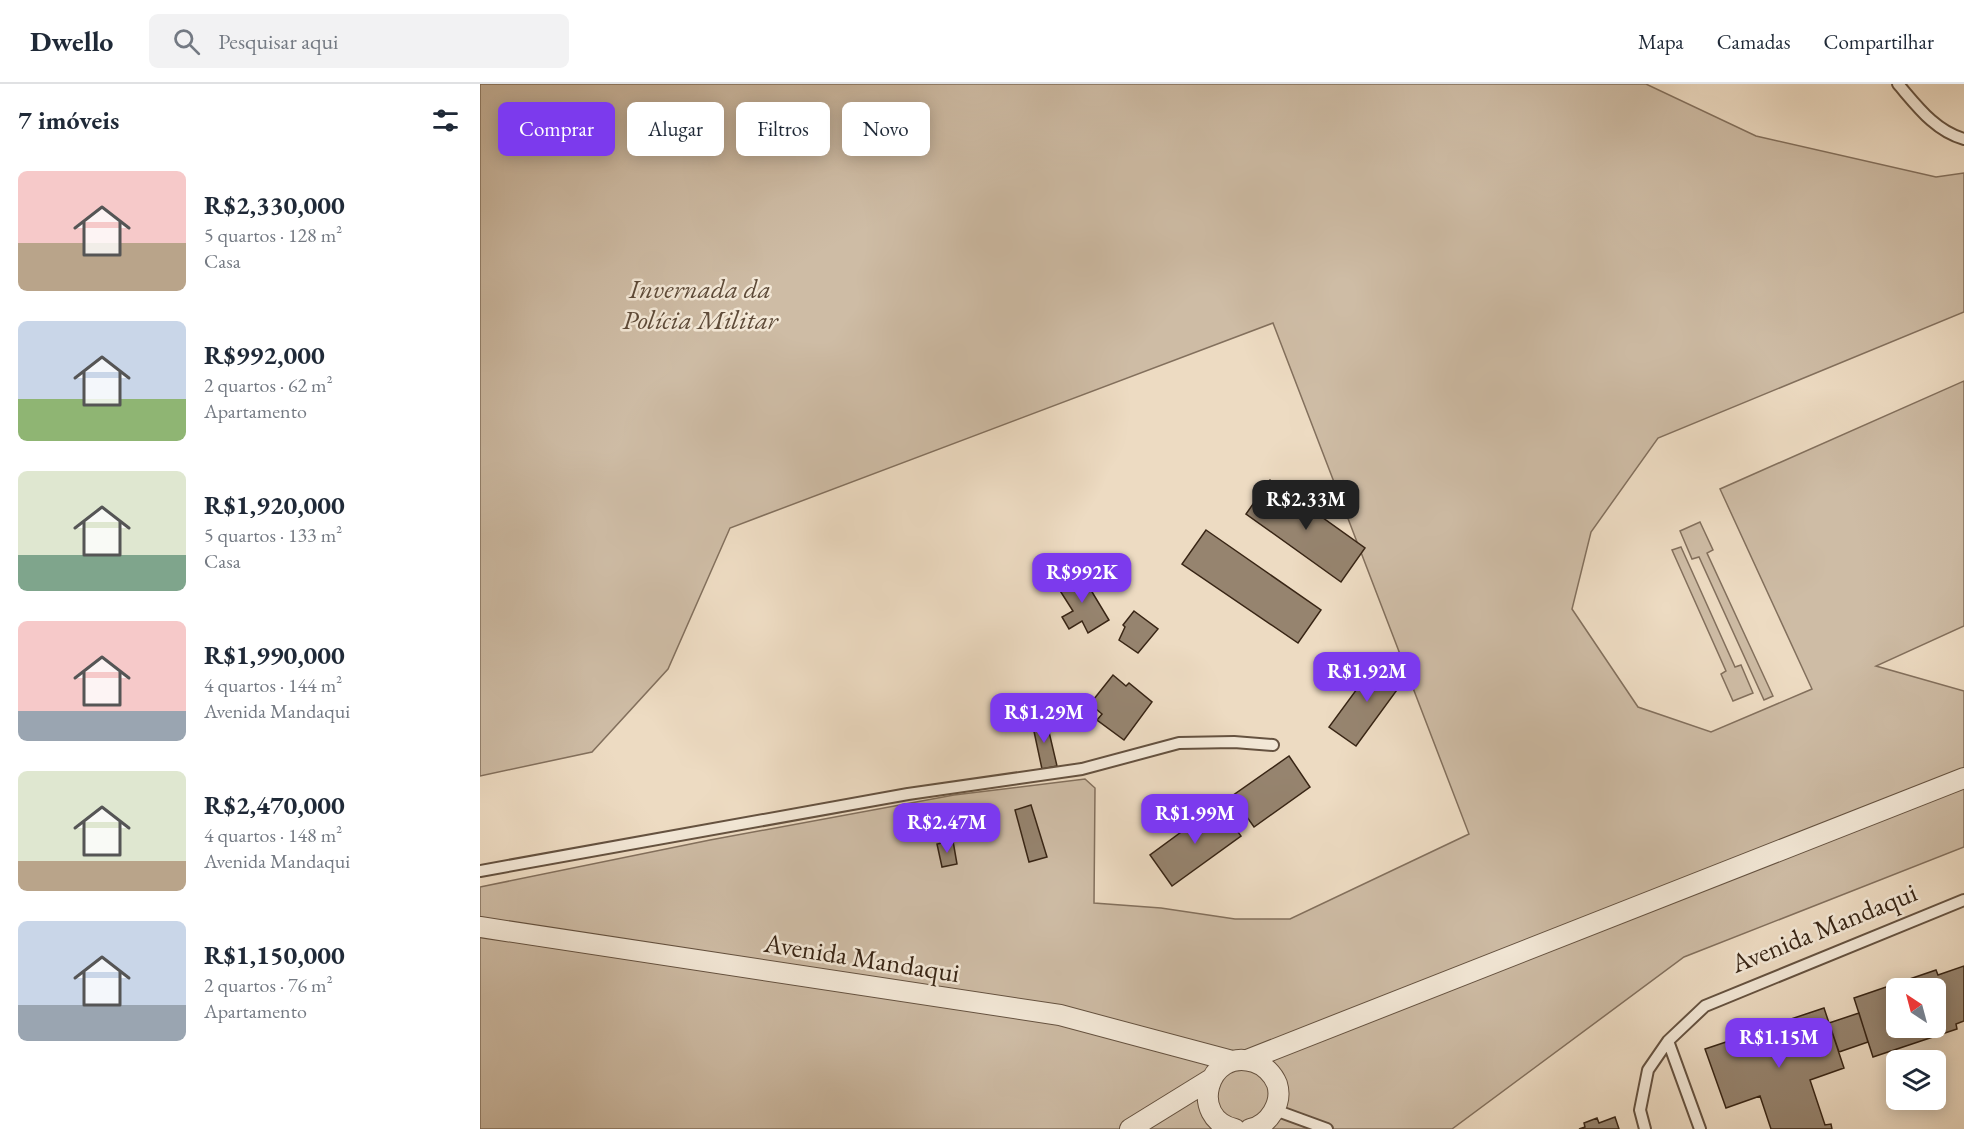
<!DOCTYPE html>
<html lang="pt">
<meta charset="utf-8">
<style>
:root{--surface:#fff;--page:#f2f2f3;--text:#1f2937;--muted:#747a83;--line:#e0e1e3;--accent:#7c3aed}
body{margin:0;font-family:"EB Garamond",serif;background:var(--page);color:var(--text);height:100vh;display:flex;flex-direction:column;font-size:22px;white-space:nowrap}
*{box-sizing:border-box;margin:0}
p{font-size:20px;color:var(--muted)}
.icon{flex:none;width:33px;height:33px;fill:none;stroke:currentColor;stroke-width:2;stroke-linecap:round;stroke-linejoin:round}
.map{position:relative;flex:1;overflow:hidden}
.side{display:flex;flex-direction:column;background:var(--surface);width:480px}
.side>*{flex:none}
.banner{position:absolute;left:18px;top:18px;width:570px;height:54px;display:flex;gap:12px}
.needle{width:39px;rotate:324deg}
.buttons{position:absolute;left:1406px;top:894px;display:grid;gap:12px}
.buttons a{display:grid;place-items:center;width:60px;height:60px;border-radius:9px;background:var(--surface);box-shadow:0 3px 15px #0003;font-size:30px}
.price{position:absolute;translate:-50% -51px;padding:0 14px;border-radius:12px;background:var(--accent);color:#fff;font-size:20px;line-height:39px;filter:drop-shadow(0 2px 3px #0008)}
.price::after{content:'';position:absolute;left:50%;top:36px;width:18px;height:14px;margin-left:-9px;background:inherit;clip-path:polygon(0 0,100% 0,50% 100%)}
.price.current{background:#222;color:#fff}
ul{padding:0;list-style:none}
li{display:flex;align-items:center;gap:18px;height:150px;padding:0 18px}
li span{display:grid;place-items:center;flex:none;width:168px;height:120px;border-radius:9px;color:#555}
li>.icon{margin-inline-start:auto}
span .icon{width:72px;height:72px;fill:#fffc;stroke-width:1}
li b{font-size:26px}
h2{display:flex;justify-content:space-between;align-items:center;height:72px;padding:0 18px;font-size:26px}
.tag{padding:0 21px;border-radius:9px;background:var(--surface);box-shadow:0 3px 15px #0003;font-size:21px;line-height:54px}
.tag.current{background:var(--accent);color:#fff}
header{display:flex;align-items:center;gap:36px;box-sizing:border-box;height:84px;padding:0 30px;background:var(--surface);border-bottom:2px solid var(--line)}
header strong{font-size:28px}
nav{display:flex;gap:33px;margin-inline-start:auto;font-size:21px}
.search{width:420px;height:54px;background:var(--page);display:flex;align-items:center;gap:15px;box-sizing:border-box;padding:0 21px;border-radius:9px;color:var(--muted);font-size:22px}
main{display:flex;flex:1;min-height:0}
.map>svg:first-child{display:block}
.green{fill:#cebca5;stroke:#83705d;stroke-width:1.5}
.building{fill:#96846f;stroke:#382515;stroke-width:1.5;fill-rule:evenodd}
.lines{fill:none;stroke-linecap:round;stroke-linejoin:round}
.service-casing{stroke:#655240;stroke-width:14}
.minor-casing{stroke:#655240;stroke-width:22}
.service{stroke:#f3e8d7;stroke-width:10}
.minor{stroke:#f3e8d7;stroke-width:20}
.labels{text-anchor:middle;stroke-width:5;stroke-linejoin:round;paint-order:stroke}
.park-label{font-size:27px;font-style:italic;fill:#5e4b39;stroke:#f3e8d7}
.street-label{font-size:27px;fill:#382515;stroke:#f3e8d7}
</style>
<header>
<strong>Dwello</strong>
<div class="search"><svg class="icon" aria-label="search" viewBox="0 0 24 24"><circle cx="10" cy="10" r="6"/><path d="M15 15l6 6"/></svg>Pesquisar aqui</div>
<nav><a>Mapa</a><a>Camadas</a><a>Compartilhar</a></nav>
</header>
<main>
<section class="side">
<h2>7 imóveis<svg class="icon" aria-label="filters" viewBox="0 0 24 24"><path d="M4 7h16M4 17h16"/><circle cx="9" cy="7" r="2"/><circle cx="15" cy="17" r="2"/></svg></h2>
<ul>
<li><span style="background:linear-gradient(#f6c9c9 60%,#b9a48a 0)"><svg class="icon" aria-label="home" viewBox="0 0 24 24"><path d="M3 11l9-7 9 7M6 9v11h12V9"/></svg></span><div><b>R$2,330,000</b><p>5 quartos · 128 m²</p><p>Casa</p></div></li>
<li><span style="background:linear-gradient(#c9d6e8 65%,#8fb573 0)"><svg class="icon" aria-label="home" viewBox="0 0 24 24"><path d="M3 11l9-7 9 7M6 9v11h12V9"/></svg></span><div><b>R$992,000</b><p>2 quartos · 62 m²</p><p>Apartamento</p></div></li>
<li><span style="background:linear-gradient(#dfe7d0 70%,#7fa58c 0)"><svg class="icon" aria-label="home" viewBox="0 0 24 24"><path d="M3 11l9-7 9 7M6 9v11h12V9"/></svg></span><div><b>R$1,920,000</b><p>5 quartos · 133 m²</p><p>Casa</p></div></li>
<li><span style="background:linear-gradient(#f6c9c9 75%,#9aa5b1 0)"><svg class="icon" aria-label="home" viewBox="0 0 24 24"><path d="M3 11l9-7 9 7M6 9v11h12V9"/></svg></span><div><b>R$1,990,000</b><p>4 quartos · 144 m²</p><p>Avenida Mandaqui</p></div></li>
<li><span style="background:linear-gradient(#dfe7d0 75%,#b9a48a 0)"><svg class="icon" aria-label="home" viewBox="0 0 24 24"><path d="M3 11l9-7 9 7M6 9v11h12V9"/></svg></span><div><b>R$2,470,000</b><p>4 quartos · 148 m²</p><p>Avenida Mandaqui</p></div></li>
<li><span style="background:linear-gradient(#c9d6e8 70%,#9aa5b1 0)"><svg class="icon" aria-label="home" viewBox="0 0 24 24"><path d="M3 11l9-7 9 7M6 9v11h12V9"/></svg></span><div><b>R$1,150,000</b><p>2 quartos · 76 m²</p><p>Apartamento</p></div></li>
</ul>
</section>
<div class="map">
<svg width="1484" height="1045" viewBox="0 0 1484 1045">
<rect width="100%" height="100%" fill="#eddbc2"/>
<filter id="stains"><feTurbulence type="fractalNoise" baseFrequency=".00333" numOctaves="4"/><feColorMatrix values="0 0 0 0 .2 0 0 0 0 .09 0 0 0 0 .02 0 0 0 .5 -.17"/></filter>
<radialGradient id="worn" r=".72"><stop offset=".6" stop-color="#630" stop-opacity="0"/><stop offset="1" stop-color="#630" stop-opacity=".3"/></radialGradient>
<path class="green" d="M0 0H1166L1276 52 1456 93 1484 89V228L1178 354 1111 448 1092 525 1158 623 1231 648 1332 605 1240 405 1484 297V542L1396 582 1484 607V763L1204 873 972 1045H0V803L230 756 474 711 605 695 615 704 614 819 681 824 755 835H810L989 750 793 239 250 444 188 585 112 668 0 692Z
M1220 438 1233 466 1227 469 1293 612 1284 616 1219 473 1212 475 1200 447Z
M1201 463 1255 583 1261 581 1273 609 1253 617 1241 590 1246 587 1192 466Z"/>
<path class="building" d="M790 396 885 464 861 498 766 430Z
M726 446 841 526 818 559 702 480Z
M600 488 629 536 608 549 602 537 589 545 582 533 593 527 577 502Z
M654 527 678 545 658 569 639 556 645 543 643 541Z
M899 575 925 595 876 662 849 643Z
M633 591 646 602 649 599 672 618 644 656 617 636 622 630 610 620Z
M566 635 577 682 562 685 552 638Z
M809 672 830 703 774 743 752 712Z
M551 721 567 773 549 778 535 726Z
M738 721 761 752 692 802 670 771Z
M473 757 477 780 462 783 457 760Z
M1484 882V937L1476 940 1477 945 1393 973 1374 914 1456 886 1458 891ZM1416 904H1455V944H1416Z
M1344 924 1364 984 1330 996 1345 1041 1351 1040 1352 1045H1291L1280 1012 1246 1024 1225 965 1270 950 1269 946 1298 936 1299 939Z
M1379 929 1388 958 1359 968 1349 939Z
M1135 1033 1139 1045H1099L1105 1043 1104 1039 1117 1034 1119 1039Z"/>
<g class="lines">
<g class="service-casing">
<path id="service" d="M1418 0C1437 22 1455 47 1484 55
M0 787 428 710 602 685 699 659 754 658 793 661
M1188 957 1220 1045
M795 1026 847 1045
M1165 1045 1160 1026 1168 986 1188 957 1225 922 1484 816"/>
</g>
<g class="minor-casing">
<path id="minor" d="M0 843 580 931 752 977
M767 976 1484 694
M650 1045 731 995
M755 1045C708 1035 727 963 774 978 784 981 793 990 797 1000 803 1019 789 1041 770 1045"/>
</g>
<use href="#service" class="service"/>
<use href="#minor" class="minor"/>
</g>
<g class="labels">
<g class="park-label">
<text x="220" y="214">Invernada da<tspan x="220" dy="31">Polícia Militar</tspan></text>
</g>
<g class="street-label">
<text transform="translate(1344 844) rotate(-22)" y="9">Avenida Mandaqui</text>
<text transform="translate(382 874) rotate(9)" y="9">Avenida Mandaqui</text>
</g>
</g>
<rect width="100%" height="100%" filter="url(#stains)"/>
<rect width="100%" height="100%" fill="url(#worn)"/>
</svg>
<div class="buttons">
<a><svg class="needle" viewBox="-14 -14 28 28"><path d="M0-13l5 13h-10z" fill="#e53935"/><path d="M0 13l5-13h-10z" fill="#747a83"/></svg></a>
<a><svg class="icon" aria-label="layers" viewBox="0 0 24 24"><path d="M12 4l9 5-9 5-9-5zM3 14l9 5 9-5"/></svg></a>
</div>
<b class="price current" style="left:826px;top:447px">R$2.33M</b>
<b class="price" style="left:602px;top:520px">R$992K</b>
<b class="price" style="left:887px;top:619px">R$1.92M</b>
<b class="price" style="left:564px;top:660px">R$1.29M</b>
<b class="price" style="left:715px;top:761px">R$1.99M</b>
<b class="price" style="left:467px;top:770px">R$2.47M</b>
<b class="price" style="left:1299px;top:985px">R$1.15M</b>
<div class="banner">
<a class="tag current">Comprar</a>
<a class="tag">Alugar</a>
<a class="tag">Filtros</a>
<a class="tag">Novo</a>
</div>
</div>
</main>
